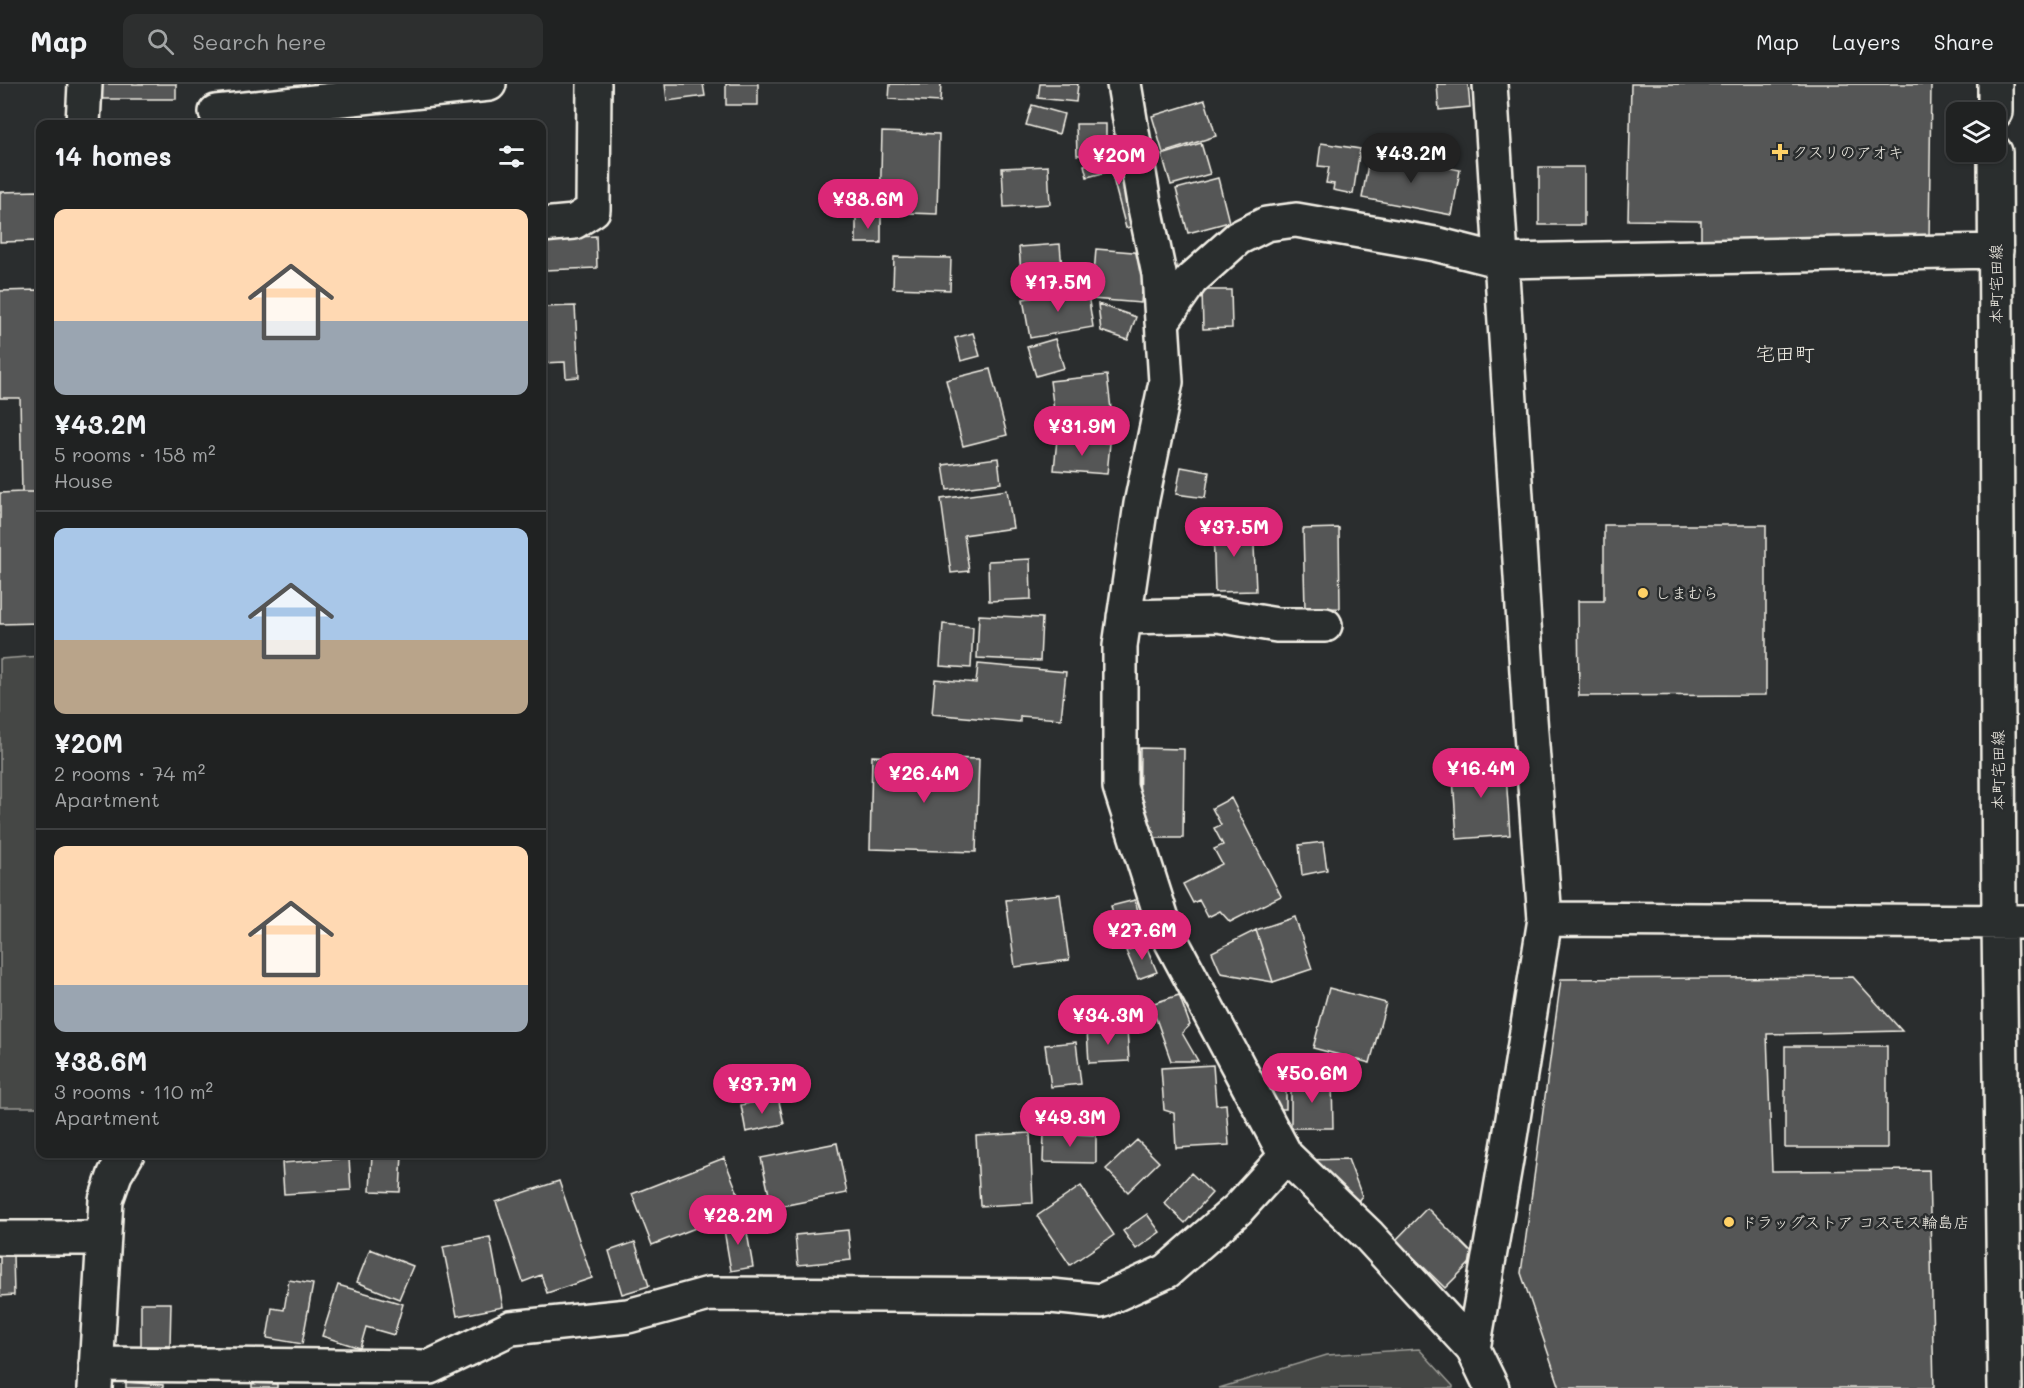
<!DOCTYPE html>
<meta charset="utf-8">
<style>
:root{--surface:#202222;--page:#2d2f2f;--text:#f1f3f6;--muted:#a2a4a5;--line:#3d3f40;--accent:#db2777}
body{margin:0;font-family:Mali,"Klee One",sans-serif;background:var(--page);color:var(--text);height:100vh;display:flex;flex-direction:column;font-size:22px;white-space:nowrap}
*{box-sizing:border-box;margin:0}
p{font-size:20px;color:var(--muted)}
.icon{flex:none;width:33px;height:33px;fill:none;stroke:currentColor;stroke-width:2;stroke-linecap:round;stroke-linejoin:round}
.map{position:relative;flex:1;overflow:hidden}
.drawer{position:absolute;left:36px;top:36px;width:510px;height:1038px;display:flex;flex-direction:column;background:var(--surface);border-radius:12px;box-shadow:0 2px 4px #0004,0 0 0 2px var(--line)}
.drawer>*{flex:none}
.fabs{position:absolute;left:1946px;top:18px;display:grid;gap:12px}
.fabs a{display:grid;place-items:center;width:60px;height:60px;border-radius:12px;background:var(--surface);box-shadow:0 2px 4px #0004,0 0 0 2px var(--line);font-size:30px}
.price{position:absolute;translate:-50% -51px;padding:0 14px;border-radius:21px;background:var(--accent);color:#fff;font-size:20px;line-height:39px;filter:drop-shadow(0 2px 3px #0008)}
.price::after{content:'';position:absolute;left:50%;top:36px;width:18px;height:14px;margin-left:-9px;background:inherit;clip-path:polygon(0 0,100% 0,50% 100%)}
.price.selected{background:#222;color:#fff}
ul{padding:0;list-style:none}
li{display:grid;align-content:center;gap:12px;height:318px;padding:0 18px}
li+li{border-top:2px solid var(--line)}
li span{display:grid;place-items:center;height:186px;border-radius:12px;color:#555}
li>.icon{margin-inline-start:auto}
span .icon{width:108px;height:108px;fill:#fffc;stroke-width:1}
li b{font-size:26px}
h2{display:flex;justify-content:space-between;align-items:center;height:72px;padding:0 18px;font-size:26px}
header{display:flex;align-items:center;gap:36px;box-sizing:border-box;height:84px;padding:0 30px;background:var(--surface);border-bottom:2px solid var(--line)}
header strong{font-size:28px}
nav{display:flex;gap:33px;margin-inline-start:auto;font-size:21px}
.search{width:420px;height:54px;background:var(--page);display:flex;align-items:center;gap:15px;box-sizing:border-box;padding:0 21px;border-radius:12px;color:var(--muted);font-size:22px}
.map>svg:first-child{display:block}
.green{fill:#444645;stroke:#9c9c96;stroke-width:1.5}
.building{fill:#555756;stroke:#f4f1e8;stroke-width:1.5}
.lines{fill:none;stroke-linecap:round;stroke-linejoin:round}
.minor-casing{stroke:#f4f1e8;stroke-width:38}
.minor{stroke:#2a2d2e;stroke-width:33}
.poi-dot{fill:#ffd166;stroke:#2a2d2e;stroke-width:2}
.labels{text-anchor:middle;stroke-width:5;stroke-linejoin:round;paint-order:stroke}
.poi-label{font-size:16px;fill:#f4f1e8;stroke:#2a2d2e;text-anchor:start}
.street-label{font-size:16px;fill:#f4f1e8;stroke:#2a2d2e}
.quarter-label{font-size:20px;fill:#f4f1e8;stroke:#2a2d2e}
</style>
<header>
<strong>Map</strong>
<div class="search"><svg class="icon" aria-label="search" viewBox="0 0 24 24"><circle cx="10" cy="10" r="6"/><path d="M15 15l6 6"/></svg>Search here</div>
<nav><a>Map</a><a>Layers</a><a>Share</a></nav>
</header>
<div class="map">
<svg width="2024" height="1304" viewBox="0 0 2024 1304">
<rect width="100%" height="100%" fill="#2a2d2e"/>
<filter id="ink" filterUnits="userSpaceOnUse"><feTurbulence type="fractalNoise" baseFrequency=".0167" numOctaves="2"/><feDisplacementMap in="SourceGraphic" scale="12" xChannelSelector="R" yChannelSelector="G"/><feConvolveMatrix kernelMatrix="1 2 1 2 8 2 1 2 1" color-interpolation-filters="sRGB"/></filter>
<g filter="url(#ink)">
<path class="green" d="M40 572V1023H0V575Z
M1419 1265 1453 1302V1304H1219L1327 1271Z"/>
<path class="building" d="M91 0H176V15H91Z
M665 0H703L705 12 667 17Z
M726 0H758V21H726Z
M890 0H941L940 18 889 15Z
M1040 0H1078L1076 18 1038 14Z
M1437 0H1468L1470 23 1439 26Z
M1631 0H1931L1929 159 1701 155V137L1628 136Z
M1205 16 1216 52 1163 69 1152 32Z
M1032 21 1064 30 1059 50 1026 41Z
M1076 40H1106V71H1077Z
M882 48 939 50 937 130 880 128Z
M1201 59 1210 90 1171 101 1162 71Z
M1321 59 1360 65 1353 110 1333 106 1334 100 1326 99 1329 83 1318 82Z
M1370 69 1460 86 1452 131 1362 114Z
M1123 70 1142 140 1126 144 1111 87 1087 93 1084 81Z
M1048 82 1050 120 1004 123 1002 84Z
M1539 83H1584V141H1539Z
M1218 94 1229 138 1188 149 1176 105Z
M40 107V157L0 158V108Z
M856 132H881V159H856Z
M596 152 597 184 544 186 543 155Z
M1060 160 1062 185 1021 189 1019 163Z
M1096 165 1145 169 1141 219 1092 215Z
M894 173 951 174 950 206 893 204Z
M1087 204 1093 243 1030 254 1023 215Z
M40 206V408H22L20 314H0V207Z
M1202 206H1231L1232 244 1203 245Z
M1098 220 1136 233 1128 256 1101 247Z
M575 222 579 293 566 294 565 278 542 279V223Z
M973 249 980 272 961 277 955 254Z
M1055 255 1064 284 1036 292 1027 263Z
M990 285 1007 351 963 362 946 296Z
M1107 291 1113 342 1057 349 1050 297Z
M1057 355 1110 359 1107 390 1054 386Z
M998 374 1001 399 947 406 943 381Z
M1181 383 1209 388 1205 414 1176 410Z
M1007 406 1013 444 964 451 969 487 951 489 941 415Z
M22 408H40V539L0 540V409Z
M1253 439 1256 507 1215 508 1213 441Z
M1604 441H1766V611L1579 612 1578 517H1604Z
M1339 444 1340 524 1305 525 1303 445Z
M1030 475 1031 515 989 517 988 477Z
M979 531 1042 534 1040 577 977 574Z
M943 540 973 543 971 584 940 582Z
M978 580 1066 588 1061 635 1020 632V638L932 630 935 595 976 599Z
M1140 664 1184 665 1183 754H1139Z
M872 672 979 675 976 768 870 765Z
M1505 675 1510 751 1457 755 1452 678Z
M1231 714 1281 812 1230 838 1220 827 1208 833 1199 816 1193 819 1183 800 1222 780 1214 765 1223 761 1214 744 1221 741 1212 724Z
M1323 758 1327 786 1302 791 1299 761Z
M1060 810 1069 876 1015 883 1006 816Z
M1135 816 1143 846 1118 852 1111 822Z
M1295 833 1312 885 1273 898 1256 846Z
M1256 846 1273 898 1221 889 1212 868Z
M1145 859 1157 888 1138 895 1126 867Z
M1853 893 1902 947 1767 950 1772 1087 1929 1086 1934 1304H1560L1521 1189 1561 895Z
M1329 904 1386 919 1370 979 1313 964Z
M1179 911 1190 941 1182 949 1198 977H1171L1151 920Z
M1127 945 1129 977 1089 979 1087 947Z
M1076 958 1081 1000 1051 1003 1045 961Z
M1785 962H1887V1064H1785Z
M1213 981 1216 1021 1226 1020 1229 1061 1176 1064 1174 1029 1164 1026 1161 984Z
M1291 995H1332L1333 1044H1291Z
M1273 996H1286V1025H1273Z
M778 1013 784 1040 746 1048 741 1021Z
M1030 1049 1033 1119 980 1122 976 1052Z
M1044 1049 1096 1051V1079L1043 1078Z
M1137 1056 1159 1078 1128 1108 1106 1085Z
M837 1059 847 1109 772 1124 761 1074Z
M372 1070H402L400 1108 370 1107Z
M349 1074 351 1106 284 1110 282 1079Z
M724 1074 744 1125 652 1161 632 1110Z
M1348 1075 1362 1112 1353 1123 1303 1076Z
M1191 1089 1212 1109 1185 1139 1164 1119Z
M559 1097 592 1194 547 1209 541 1191 523 1198 496 1118Z
M1081 1102 1114 1151 1070 1181 1037 1132Z
M1427 1124 1476 1173 1445 1204 1396 1156Z
M1147 1130 1160 1148 1136 1165 1123 1147Z
M745 1137 753 1183 731 1187 723 1140Z
M848 1146 851 1176 798 1181 795 1151Z
M490 1153 503 1223 457 1232 443 1163Z
M635 1158 649 1202 622 1210 609 1167Z
M370 1165 413 1182 399 1215 357 1198Z
M0 1170H13L14 1211 0 1212Z
M289 1196 313 1200 302 1260 267 1254 272 1224 284 1226Z
M338 1201 403 1220 394 1251 366 1243 360 1264 322 1252Z
M141 1219H171L170 1262H141Z
M126 1298 163 1301V1304H126Z
M252 1299 277 1300V1304H252Z"/>
<g class="lines">
<g class="minor-casing">
<path id="minor" d="M1124 0 1144 119 1159 190 1166 298 1141 420 1120 562V703L1166 847 1286 1072 1369 1152 1473 1265 1492 1304
M1995 0V28
M216 28 489 0
M83 40 85 0
M1995 68 1999 838 2005 1304
M542 141 574 138 593 126 594 0
M1162 238 1191 196 1238 154 1266 140 1296 136 1435 160 1502 177 1996 167
M1124 533 1217 531 1277 541H1325
M1545 835 2024 838
M0 1154H103
M1473 1265 1510 1053 1545 835 1530 635 1490 0
M96 1280 430 1283 511 1244 628 1232 709 1210 1051 1212 1101 1217 1167 1187 1238 1125 1286 1072
M95 1304 106 1116 115 1090 127 1070"/>
</g>
<use href="#minor" class="minor"/>
</g>
</g>
<g class="poi-dot">
<path d="M1777 59h6v6h6v6h-6v6h-6v-6h-6v-6h6z"/>
<circle cx="1643" cy="509" r="6"/>
<circle cx="1729" cy="1138" r="6"/>
</g>
<g class="labels">
<g class="poi-label">
<text x="1792" y="74">クスリのアオキ</text>
<text x="1655" y="515">しまむら</text>
<text x="1741" y="1144">ドラッグストア コスモス輪島店</text>
</g>
<g class="street-label">
<text transform="translate(1996 200) rotate(-90)" y="6">本町宅田線</text>
<text transform="translate(1998 686) rotate(-90)" y="6">本町宅田線</text>
</g>
<g class="quarter-label">
<text x="1785" y="277">宅田町</text>
</g>
</g>
</svg>
<div class="fabs">
<a><svg class="icon" aria-label="layers" viewBox="0 0 24 24"><path d="M12 4l9 5-9 5-9-5zM3 14l9 5 9-5"/></svg></a>
</div>
<b class="price selected" style="left:1411px;top:100px">¥43.2M</b>
<b class="price" style="left:1119px;top:102px">¥20M</b>
<b class="price" style="left:868px;top:146px">¥38.6M</b>
<b class="price" style="left:1058px;top:229px">¥17.5M</b>
<b class="price" style="left:1082px;top:373px">¥31.9M</b>
<b class="price" style="left:1234px;top:474px">¥37.5M</b>
<b class="price" style="left:1481px;top:715px">¥16.4M</b>
<b class="price" style="left:924px;top:720px">¥26.4M</b>
<b class="price" style="left:1142px;top:877px">¥27.6M</b>
<b class="price" style="left:1108px;top:962px">¥34.3M</b>
<b class="price" style="left:1312px;top:1020px">¥50.6M</b>
<b class="price" style="left:762px;top:1031px">¥37.7M</b>
<b class="price" style="left:1070px;top:1064px">¥49.3M</b>
<b class="price" style="left:738px;top:1162px">¥28.2M</b>
<section class="drawer">
<h2>14 homes<svg class="icon" aria-label="filters" viewBox="0 0 24 24"><path d="M4 7h16M4 17h16"/><circle cx="9" cy="7" r="2"/><circle cx="15" cy="17" r="2"/></svg></h2>
<ul>
<li><span style="background:linear-gradient(#ffd9b3 60%,#9aa5b1 0)"><svg class="icon" aria-label="home" viewBox="0 0 24 24"><path d="M3 11l9-7 9 7M6 9v11h12V9"/></svg></span><div><b>¥43.2M</b><p>5 rooms · 158 m²</p><p>House</p></div></li>
<li><span style="background:linear-gradient(#a9c7e8 60%,#b9a48a 0)"><svg class="icon" aria-label="home" viewBox="0 0 24 24"><path d="M3 11l9-7 9 7M6 9v11h12V9"/></svg></span><div><b>¥20M</b><p>2 rooms · 74 m²</p><p>Apartment</p></div></li>
<li><span style="background:linear-gradient(#ffd9b3 75%,#9aa5b1 0)"><svg class="icon" aria-label="home" viewBox="0 0 24 24"><path d="M3 11l9-7 9 7M6 9v11h12V9"/></svg></span><div><b>¥38.6M</b><p>3 rooms · 110 m²</p><p>Apartment</p></div></li>
</ul>
</section>
</div>
